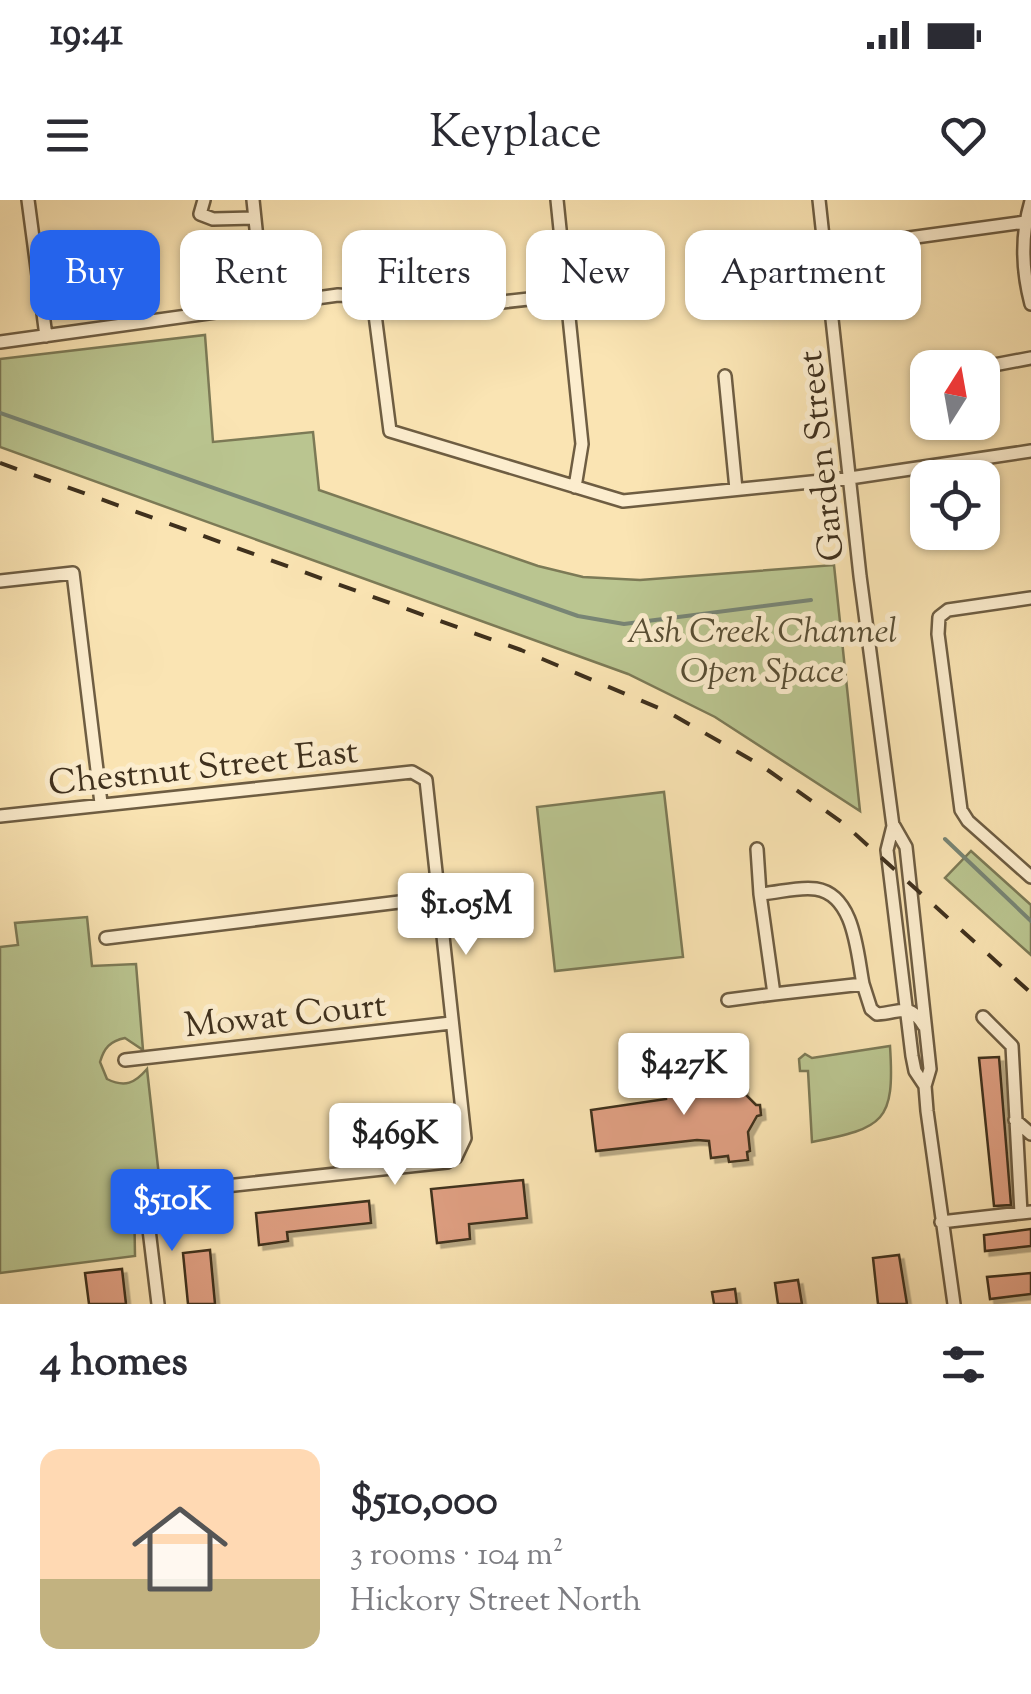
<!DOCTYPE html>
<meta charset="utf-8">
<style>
:root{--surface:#fff;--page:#f2f2f3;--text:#2b2b33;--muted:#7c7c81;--line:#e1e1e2;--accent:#2563eb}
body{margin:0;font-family:"Sorts Mill Goudy",serif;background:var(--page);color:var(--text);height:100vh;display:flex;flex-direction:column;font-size:38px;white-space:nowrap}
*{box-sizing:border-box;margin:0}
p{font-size:32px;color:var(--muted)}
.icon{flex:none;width:55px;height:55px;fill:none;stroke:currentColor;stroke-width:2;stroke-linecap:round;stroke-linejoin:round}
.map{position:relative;height:1104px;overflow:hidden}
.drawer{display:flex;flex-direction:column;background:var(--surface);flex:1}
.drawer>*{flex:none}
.banner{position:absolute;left:30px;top:30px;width:972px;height:90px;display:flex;gap:20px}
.needle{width:65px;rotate:11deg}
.fabs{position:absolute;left:910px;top:150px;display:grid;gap:20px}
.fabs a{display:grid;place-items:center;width:90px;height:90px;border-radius:20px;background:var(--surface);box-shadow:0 2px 8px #0004;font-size:50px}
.price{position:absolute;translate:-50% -85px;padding:0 22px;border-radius:10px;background:#fff;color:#222;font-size:32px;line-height:65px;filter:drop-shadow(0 2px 5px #0008)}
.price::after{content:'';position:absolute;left:50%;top:60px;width:30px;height:22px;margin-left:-15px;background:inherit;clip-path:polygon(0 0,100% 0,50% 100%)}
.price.selected{background:var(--accent);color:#fff}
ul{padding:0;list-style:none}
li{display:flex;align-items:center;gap:30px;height:250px;padding:0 40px}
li+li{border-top:2px solid var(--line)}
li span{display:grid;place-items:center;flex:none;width:280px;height:200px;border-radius:20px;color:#555}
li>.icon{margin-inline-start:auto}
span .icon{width:120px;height:120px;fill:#fffc;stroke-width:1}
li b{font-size:42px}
h2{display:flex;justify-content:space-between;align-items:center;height:120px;padding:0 40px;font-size:42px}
.tag{padding:0 35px;border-radius:20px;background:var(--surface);box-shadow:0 2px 8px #0004;font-size:35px;line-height:90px}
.tag.selected{background:var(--accent);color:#fff}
.status{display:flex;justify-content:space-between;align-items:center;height:70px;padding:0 50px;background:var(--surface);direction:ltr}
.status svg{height:28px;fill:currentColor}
header{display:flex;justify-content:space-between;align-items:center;height:130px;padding:0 40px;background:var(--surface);font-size:45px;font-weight:600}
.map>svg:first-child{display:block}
.green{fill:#bac590;stroke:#7c7a56;stroke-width:2.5}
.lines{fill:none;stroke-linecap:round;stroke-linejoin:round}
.stream{stroke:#788575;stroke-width:4}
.building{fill:#df9f82;stroke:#3f301d;stroke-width:2.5;filter:url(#shadow)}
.minor-casing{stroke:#6e5d42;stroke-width:16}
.minor{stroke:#fcedce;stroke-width:11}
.rail{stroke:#3f301d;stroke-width:4;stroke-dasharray:18 18;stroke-linecap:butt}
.labels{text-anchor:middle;stroke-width:10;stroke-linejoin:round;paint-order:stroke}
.street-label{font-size:35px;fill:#3f301d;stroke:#fcedce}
.park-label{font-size:35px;font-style:italic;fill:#584e34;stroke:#fcedce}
</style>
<div class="status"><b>19:41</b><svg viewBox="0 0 49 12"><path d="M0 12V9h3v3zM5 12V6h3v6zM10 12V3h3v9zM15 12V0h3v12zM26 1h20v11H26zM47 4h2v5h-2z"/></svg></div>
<header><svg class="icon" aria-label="menu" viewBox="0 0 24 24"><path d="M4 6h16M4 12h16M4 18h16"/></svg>Keyplace<svg class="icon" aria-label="heart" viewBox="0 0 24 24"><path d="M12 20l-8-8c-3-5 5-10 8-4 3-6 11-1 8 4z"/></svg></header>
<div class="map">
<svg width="1031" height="1104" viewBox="0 0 1031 1104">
<defs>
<filter id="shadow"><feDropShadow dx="4.5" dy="4.5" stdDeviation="0" flood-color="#0004"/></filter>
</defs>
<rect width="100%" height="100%" fill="#fae4b3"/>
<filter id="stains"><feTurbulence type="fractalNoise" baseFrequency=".002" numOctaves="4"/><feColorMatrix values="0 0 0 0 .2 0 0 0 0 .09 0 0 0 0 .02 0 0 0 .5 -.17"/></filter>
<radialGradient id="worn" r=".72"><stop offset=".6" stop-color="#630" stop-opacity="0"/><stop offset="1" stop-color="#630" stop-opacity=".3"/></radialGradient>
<path class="green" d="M205 135 213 242 313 232 319 290 538 366 583 377 640 380 834 365 860 611 715 517 628 474 0 247V159Z
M664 592 683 757 555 771 537 607Z
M971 651 1031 705V755L945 678Z
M87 717 92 766 136 764 143 850 125 838C110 841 104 848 100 862L107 879C125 888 135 883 147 869L160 985 141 982 134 996 135 1056 0 1073V747L18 745 15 723Z
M890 846C895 922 884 928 812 942L808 871H800L799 859 805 854 812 858Z"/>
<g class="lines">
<path class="stream" d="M0 213 578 416 624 424 811 400
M945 639 1031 721"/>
</g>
<path class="building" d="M999 857 1011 1005 994 1006 979 858Z
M719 873V876L742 874 744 893 756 905H760L761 915 757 916 748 932 750 951 747 952 748 960 729 962 728 956 711 958 709 941 697 940 596 951 591 910 666 899 664 884 680 882V878Z
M523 980 527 1018 469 1024 470 1039 437 1043 431 989Z
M369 1001 371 1023 287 1032 288 1041 259 1045 256 1013Z
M1031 1029V1046L985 1051 984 1035Z
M210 1050 215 1104H188L183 1053Z
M899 1055 907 1104H878L873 1058Z
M122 1069 126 1104H89L85 1073Z
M1031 1073V1094L990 1099 987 1077Z
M798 1080 802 1104H778L775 1083Z
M735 1089 737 1104H714L712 1092Z"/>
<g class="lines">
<g class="minor-casing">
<path id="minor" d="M28 0 46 136
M204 0 200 14 213 19 254 18
M253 0 264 106
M557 0 582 244 575 287
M819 0 860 376 893 626 887 650 912 856 915 871 925 886
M1031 1C1021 35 1022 70 1031 104
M865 44 1025 22
M373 99 390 231 623 301 850 278 1031 251
M0 142 338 95 475 105 565 95
M978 168 1031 158
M725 176 736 289
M0 381 73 373 101 603
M1031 398 948 410 939 417 938 434 961 610 968 621 1031 677
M0 616 412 572 426 580 465 938 456 957 447 962 161 993 152 997 147 1013 158 1104
M894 626 906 647 930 869 925 886 927 911 954 1104
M757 649 760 694
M106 738 440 697
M863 784C857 754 855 695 816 689 799 686 778 693 760 694L774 794 863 784 871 809 877 814C901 813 909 801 924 826
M728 800 774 794
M983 817 1012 846 1021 1013 1031 1012
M125 860 451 823
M1015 920 1031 934
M941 1022 1021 1013"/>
</g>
<use href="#minor" class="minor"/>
<path class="rail" d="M0 263 521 450 668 512 762 566 843 623 1031 793"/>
</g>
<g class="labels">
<g class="street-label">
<text transform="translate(820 256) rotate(-96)" y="12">Garden Street</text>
<text transform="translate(203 566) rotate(-6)" y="12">Chestnut Street East</text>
<text transform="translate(285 814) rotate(-6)" y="12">Mowat Court</text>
</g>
<g class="park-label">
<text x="762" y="442">Ash Creek Channel<tspan x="762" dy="40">Open Space</tspan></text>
</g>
</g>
<rect width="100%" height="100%" filter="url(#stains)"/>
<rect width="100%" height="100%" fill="url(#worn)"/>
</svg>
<div class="fabs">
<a><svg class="needle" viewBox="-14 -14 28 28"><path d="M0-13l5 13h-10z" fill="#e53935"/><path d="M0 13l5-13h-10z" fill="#7c7c81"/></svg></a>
<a><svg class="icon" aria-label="locate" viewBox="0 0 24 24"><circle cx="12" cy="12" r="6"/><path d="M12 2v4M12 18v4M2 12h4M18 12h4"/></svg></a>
</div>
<b class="price" style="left:466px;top:758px">$1.05M</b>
<b class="price" style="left:684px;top:918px">$427K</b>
<b class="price" style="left:395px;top:988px">$469K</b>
<b class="price selected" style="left:172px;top:1054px">$510K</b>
<div class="banner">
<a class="tag selected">Buy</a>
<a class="tag">Rent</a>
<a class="tag">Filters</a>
<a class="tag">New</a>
<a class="tag">Apartment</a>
</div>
</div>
<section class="drawer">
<h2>4 homes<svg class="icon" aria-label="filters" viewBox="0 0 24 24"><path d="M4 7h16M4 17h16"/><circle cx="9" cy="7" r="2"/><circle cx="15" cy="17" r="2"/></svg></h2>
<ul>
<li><span style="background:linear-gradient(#ffd9b3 65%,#c2b280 0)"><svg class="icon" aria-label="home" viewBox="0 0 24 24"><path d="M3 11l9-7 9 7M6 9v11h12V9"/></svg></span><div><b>$510,000</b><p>3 rooms · 104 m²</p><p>Hickory Street North</p></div></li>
</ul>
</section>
